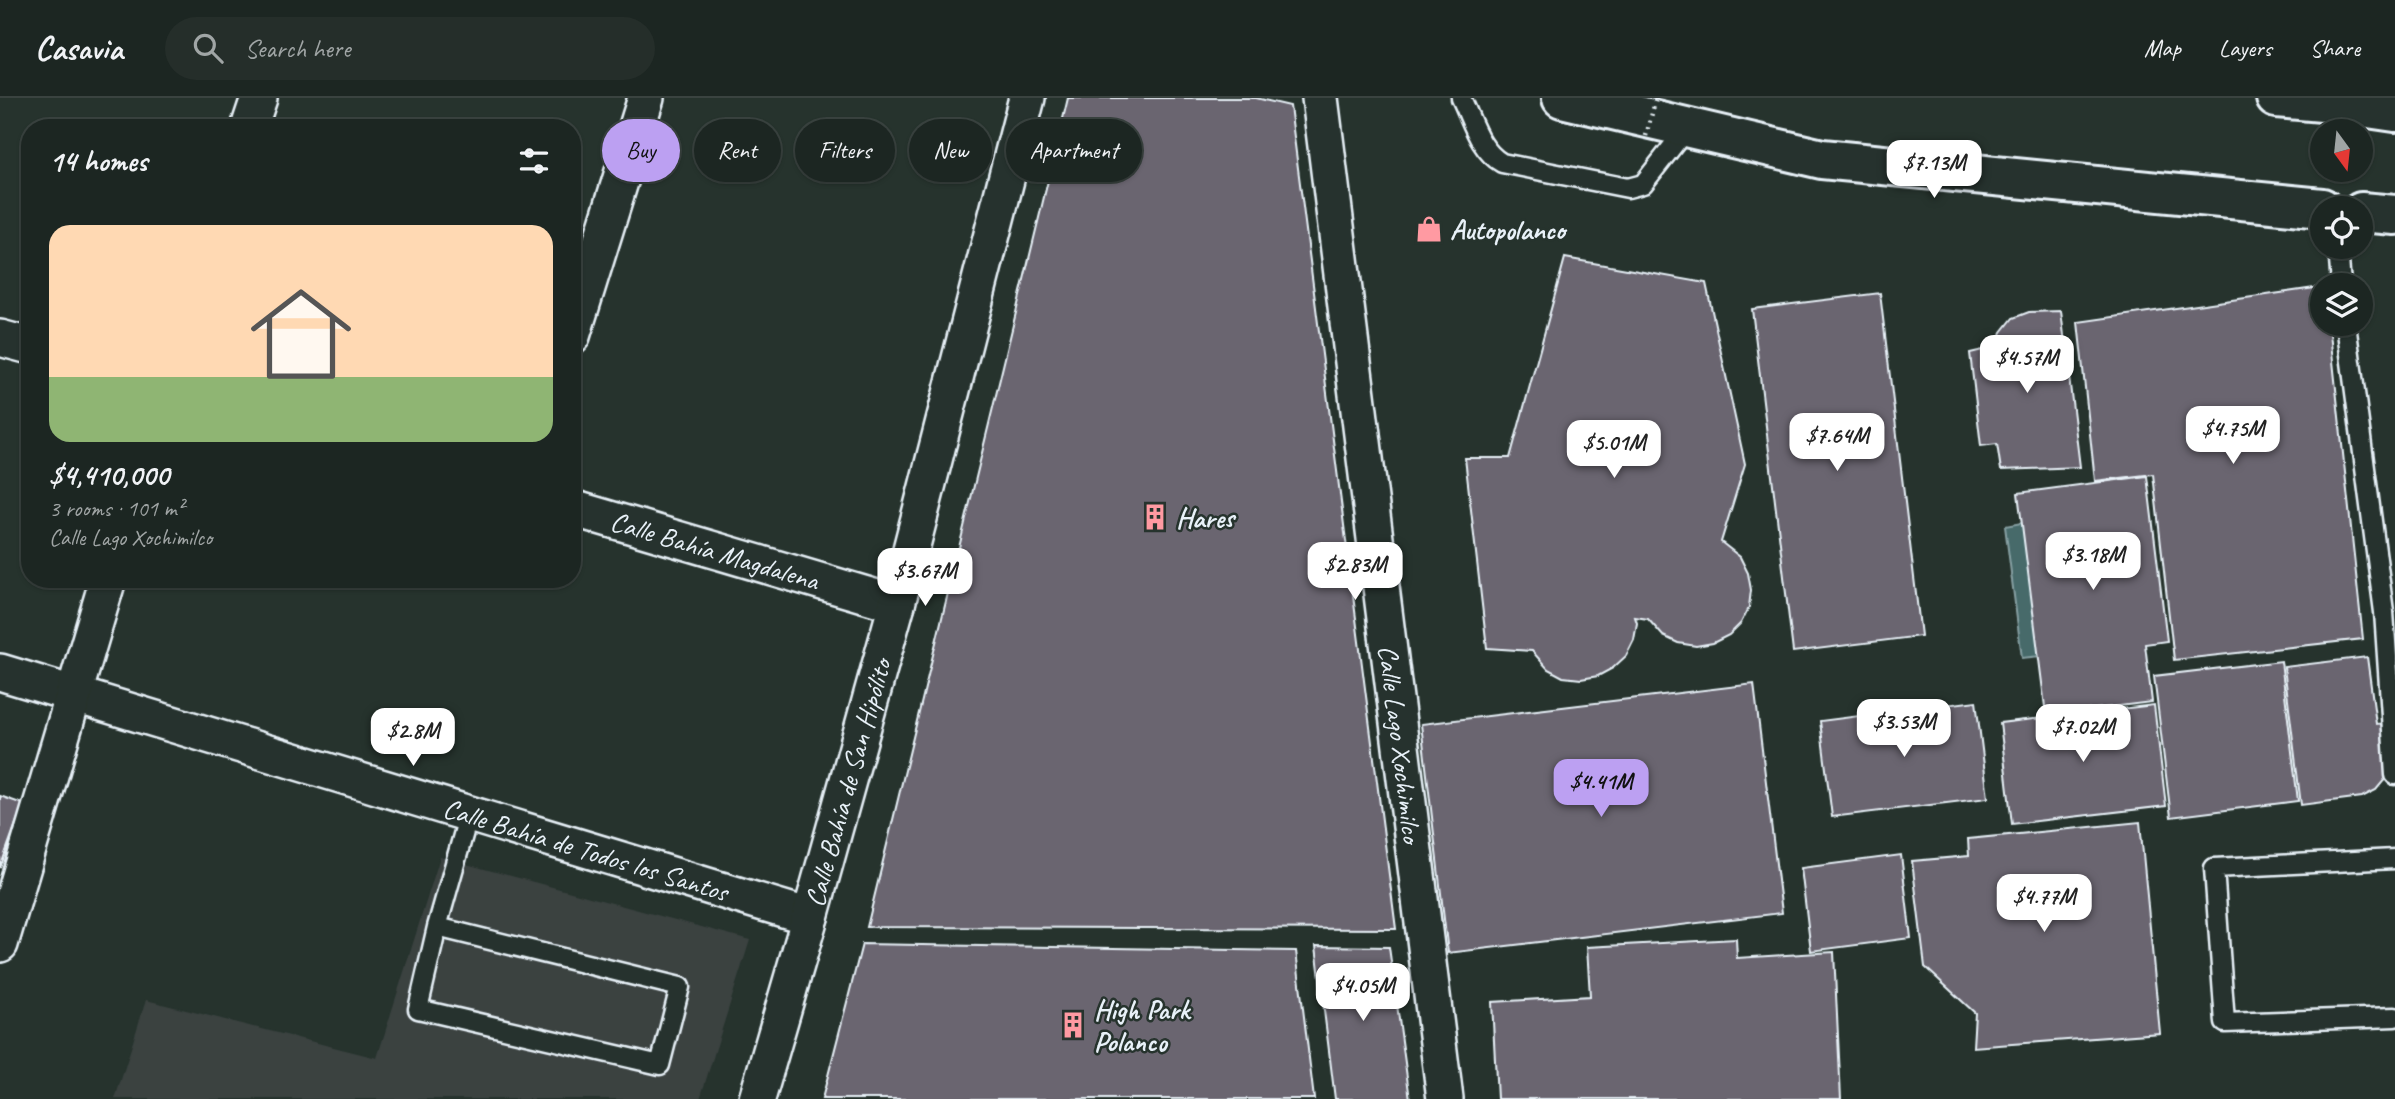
<!DOCTYPE html>
<meta charset="utf-8">
<style>
:root{--surface:#1c2622;--page:#252e2a;--text:#f1f3f6;--muted:#a0a5a5;--line:#3a4340;--accent:#bca0f2}
body{margin:0;font-family:Caveat,sans-serif;background:var(--page);color:var(--text);height:100vh;display:flex;flex-direction:column;font-size:26px;white-space:nowrap}
*{box-sizing:border-box;margin:0}
p{font-size:23px;color:var(--muted)}
.icon{flex:none;width:38px;height:38px;fill:none;stroke:currentColor;stroke-width:2;stroke-linecap:round;stroke-linejoin:round}
.map{position:relative;flex:1;overflow:hidden}
.side{position:absolute;left:21px;top:21px;width:560px;height:469px;display:flex;flex-direction:column;background:var(--surface);border-radius:28px;box-shadow:0 2px 5px #0004,0 0 0 2px var(--line)}
.side>*{flex:none}
.banner{position:absolute;left:602px;top:21px;width:665px;height:63px;display:flex;gap:14px}
.needle{width:46px;rotate:165deg}
.tools{position:absolute;left:2310px;top:21px;display:grid;gap:14px}
.tools a{display:grid;place-items:center;width:63px;height:63px;border-radius:50%;background:var(--surface);box-shadow:0 2px 5px #0004,0 0 0 2px var(--line);font-size:35px}
.price{position:absolute;translate:-50% -60px;padding:0 16px;border-radius:14px;background:#fff;color:#222;font-size:23px;line-height:46px;filter:drop-shadow(0 2px 4px #0008)}
.price::after{content:'';position:absolute;left:50%;top:42px;width:21px;height:16px;margin-left:-10px;background:inherit;clip-path:polygon(0 0,100% 0,50% 100%)}
.price.active{background:var(--accent);color:#111}
ul{padding:0;list-style:none}
li{display:grid;align-content:center;gap:14px;height:371px;padding:0 28px}
li span{display:grid;place-items:center;height:217px;border-radius:21px;color:#555}
li>.icon{margin-inline-start:auto}
span .icon{width:126px;height:126px;fill:#fffc;stroke-width:1}
li b{font-size:30px}
h2{display:flex;justify-content:space-between;align-items:center;height:84px;padding:0 28px;font-size:30px}
.tag{padding:0 24px;border-radius:32px;background:var(--surface);box-shadow:0 2px 5px #0004,0 0 0 2px var(--line);font-size:24px;line-height:63px}
.tag.active{background:var(--accent);color:#111}
header{display:flex;align-items:center;gap:42px;box-sizing:border-box;height:98px;padding:0 35px;background:var(--surface);border-bottom:2px solid var(--line)}
header strong{font-size:33px}
nav{display:flex;gap:38px;margin-inline-start:auto;font-size:24px}
.search{width:490px;height:63px;background:var(--page);display:flex;align-items:center;gap:18px;box-sizing:border-box;padding:0 24px;border-radius:38px;color:var(--muted);font-size:26px}
.map>svg:first-child{display:block}
.built{fill:#3b4241}
.water{fill:#466a6b;stroke:#87a0a3;stroke-width:2}
.building{fill:#6b6570;stroke:#e8f1f8;stroke-width:2}
.lines{fill:none;stroke-linecap:round;stroke-linejoin:round}
.lane-casing{stroke:#e8f1f8;stroke-width:23}
.street-casing{stroke:#e8f1f8;stroke-width:40}
.secondary-casing{stroke:#e8f1f8;stroke-width:44}
.lane{stroke:#26332d;stroke-width:18}
.street{stroke:#26332d;stroke-width:35}
.secondary{stroke:#26332d;stroke-width:38}
.path-bridge{stroke:#e8f1f8;stroke-width:4.5;stroke-dasharray:2 5;stroke-linecap:butt}
.labels{text-anchor:middle;stroke-width:5;stroke-linejoin:round;paint-order:stroke}
.poi-label{font-size:28px;font-weight:bold;fill:#e8f1f8;stroke:#26332d;text-anchor:start}
.street-label{font-size:28px;fill:#e8f1f8;stroke:#26332d}
</style>
<header>
<strong>Casavia</strong>
<div class="search"><svg class="icon" aria-label="search" viewBox="0 0 24 24"><circle cx="10" cy="10" r="6"/><path d="M15 15l6 6"/></svg>Search here</div>
<nav><a>Map</a><a>Layers</a><a>Share</a></nav>
</header>
<div class="map">
<svg width="2395" height="1001" viewBox="0 0 2395 1001">
<rect width="100%" height="100%" fill="#26332d"/>
<filter id="ink" filterUnits="userSpaceOnUse"><feTurbulence type="fractalNoise" baseFrequency=".0143" numOctaves="2"/><feDisplacementMap in="SourceGraphic" scale="14" xChannelSelector="R" yChannelSelector="G"/><feConvolveMatrix kernelMatrix="1 2 1 2 8 2 1 2 1" color-interpolation-filters="sRGB"/></filter>
<g filter="url(#ink)">
<path class="built" d="M440 759 750 842 700 1001H115L146 902 377 960Z"/>
<path class="water" d="M2071 416 2088 553 2022 560 2005 428Z"/>
<path class="building" d="M1068 0H1256L1290 8 1396 831 867 829Z
M1565 160 1706 185 1745 366 1721 444 1740 459 1748 475 1751 492 1749 509 1741 525 1729 537 1713 545 1696 548 1678 545 1663 538 1648 521 1635 519 1637 525 1634 542 1626 558 1613 570 1598 578 1581 581 1563 579 1548 571 1532 553 1487 550 1465 360H1510Z
M2322 189V226H2329L2363 541 2174 562 2153 376 2095 383 2078 224Z
M1880 195 1921 538 1793 554 1752 211Z
M2061 213 2080 369 2001 372 1997 346 1981 348 1970 255 1996 249 2002 234 2013 220 2029 214Z
M2147 378 2167 543 2145 546 2152 604 2046 617 2018 395Z
M2367 559 2376 626 2386 625 2391 666 2386 680 2376 692 2362 699 2301 707 2284 569Z
M2281 563 2298 703 2171 719 2154 578Z
M1754 586 1782 815 1448 855 1421 626Z
M1976 603 1988 700 1832 719 1820 623Z
M2154 607 2166 708 2012 726 2000 625Z
M0 698 23 706 0 770Z
M2140 724 2160 935 1973 949 1975 915 1925 869 1912 763 1969 758 1968 741Z
M1901 757 1911 840 1811 853 1801 770Z
M1736 841 1737 860 1834 854 1841 1001H1497L1492 904 1590 898 1587 849Z
M862 846 1296 853 1314 1001H822Z
M1316 848 1389 849 1410 1001H1335Z"/>
<g class="lines">
<g class="lane-casing">
<path id="lane" d="M1461 0C1472 22 1479 52 1502 65L1628 90 1643 86 1687 30
M2338 149 2341 187
M2346 226 2384 514 2395 677
M2395 761 2214 770 2225 925 2395 919
M437 829 680 889 660 967 418 911 437 829 469 716"/>
</g>
<g class="street-casing">
<g id="street">
<path id="s1" d="M1320 0 1445 1001"/>
<path d="M249 30 259 0"/>
<path d="M572 238 646 0"/>
<path d="M0 240 30 248"/>
<path id="s2" d="M572 410 897 506"/>
<path id="s3" d="M0 574 810 819"/>
<path d="M0 846 108 481"/>
<path id="s4" d="M757 1001 810 819 897 506 1027 0"/>
</g>
</g>
<g class="secondary-casing">
<path id="secondary" d="M1562 0 1822 61 2322 110
M2276 0 2334 5 2395 14
M2361 114 2395 117"/>
</g>
<use href="#lane" class="lane"/>
<use href="#street" class="street"/>
<use href="#secondary" class="secondary"/>
<path class="path-bridge" d="M1646 38 1656 0"/>
</g>
</g>
<defs>
<g id="shop-bare" transform="scale(2.1)"><path d="M-5-2.5h2.3a2.7 3.5 0 0 1 5.4 0H5L5.5 6h-11ZM-1.5-2.5h3a1.5 2.3 0 0 0-3 0Z" fill="#ff9aa2" stroke="#26332d" stroke-width="2.5" paint-order="stroke"/></g>
<g id="building-bare" transform="scale(2.1)"><path d="M-4-6H4V6H1V3H-1V6H-4ZM-2.5-4.3h1.7v1.8h-1.7ZM.8-4.3h1.7v1.8H.8ZM-2.5-1h1.7V.8h-1.7ZM.8-1h1.7V.8H.8Z" fill="#ff9aa2" stroke="#26332d" stroke-width="2.5" paint-order="stroke"/></g>
</defs>
<g fill-rule="evenodd">
<use href="#shop-bare" x="1429" y="131"/>
<use href="#building-bare" x="1155" y="419"/>
<use href="#building-bare" x="1073" y="927"/>
</g>
<g class="labels">
<g class="poi-label">
<text x="1450" y="141">Autopolanco</text>
<text x="1176" y="429">Hares</text>
<text x="1094" y="921">High Park<tspan x="1094" dy="32">Polanco</tspan></text>
</g>
<g class="street-label">
<text dy="10" stroke="none"><textPath href="#s2" startOffset="149">Calle Bahía Magdalena</textPath></text>
<text dy="10" stroke="none"><textPath href="#s1" startOffset="651">Calle Lago Xochimilco</textPath></text>
<text dy="10" stroke="none"><textPath href="#s4" startOffset="329">Calle Bahía de San Hipólito</textPath></text>
<text dy="10" stroke="none"><textPath href="#s3" startOffset="612">Calle Bahía de Todos los Santos</textPath></text>
</g>
</g>
</svg>
<div class="tools">
<a><svg class="needle" viewBox="-14 -14 28 28"><path d="M0-13l5 13h-10z" fill="#e53935"/><path d="M0 13l5-13h-10z" fill="#a0a5a5"/></svg></a>
<a><svg class="icon" aria-label="locate" viewBox="0 0 24 24"><circle cx="12" cy="12" r="6"/><path d="M12 2v4M12 18v4M2 12h4M18 12h4"/></svg></a>
<a><svg class="icon" aria-label="layers" viewBox="0 0 24 24"><path d="M12 4l9 5-9 5-9-5zM3 14l9 5 9-5"/></svg></a>
</div>
<b class="price" style="left:1934px;top:102px">$7.13M</b>
<b class="price" style="left:2027px;top:297px">$4.57M</b>
<b class="price" style="left:2233px;top:368px">$4.75M</b>
<b class="price" style="left:1837px;top:375px">$7.64M</b>
<b class="price" style="left:1614px;top:382px">$5.01M</b>
<b class="price" style="left:2093px;top:494px">$3.18M</b>
<b class="price" style="left:1355px;top:504px">$2.83M</b>
<b class="price" style="left:925px;top:510px">$3.67M</b>
<b class="price" style="left:1904px;top:661px">$3.53M</b>
<b class="price" style="left:2083px;top:666px">$7.02M</b>
<b class="price" style="left:413px;top:670px">$2.8M</b>
<b class="price active" style="left:1601px;top:721px">$4.41M</b>
<b class="price" style="left:2044px;top:836px">$4.77M</b>
<b class="price" style="left:1363px;top:925px">$4.05M</b>
<div class="banner">
<a class="tag active">Buy</a>
<a class="tag">Rent</a>
<a class="tag">Filters</a>
<a class="tag">New</a>
<a class="tag">Apartment</a>
</div>
<section class="side">
<h2>14 homes<svg class="icon" aria-label="filters" viewBox="0 0 24 24"><path d="M4 7h16M4 17h16"/><circle cx="9" cy="7" r="2"/><circle cx="15" cy="17" r="2"/></svg></h2>
<ul>
<li><span style="background:linear-gradient(#ffd9b3 70%,#8fb573 0)"><svg class="icon" aria-label="home" viewBox="0 0 24 24"><path d="M3 11l9-7 9 7M6 9v11h12V9"/></svg></span><div><b>$4,410,000</b><p>3 rooms · 101 m²</p><p>Calle Lago Xochimilco</p></div></li>
</ul>
</section>
</div>
